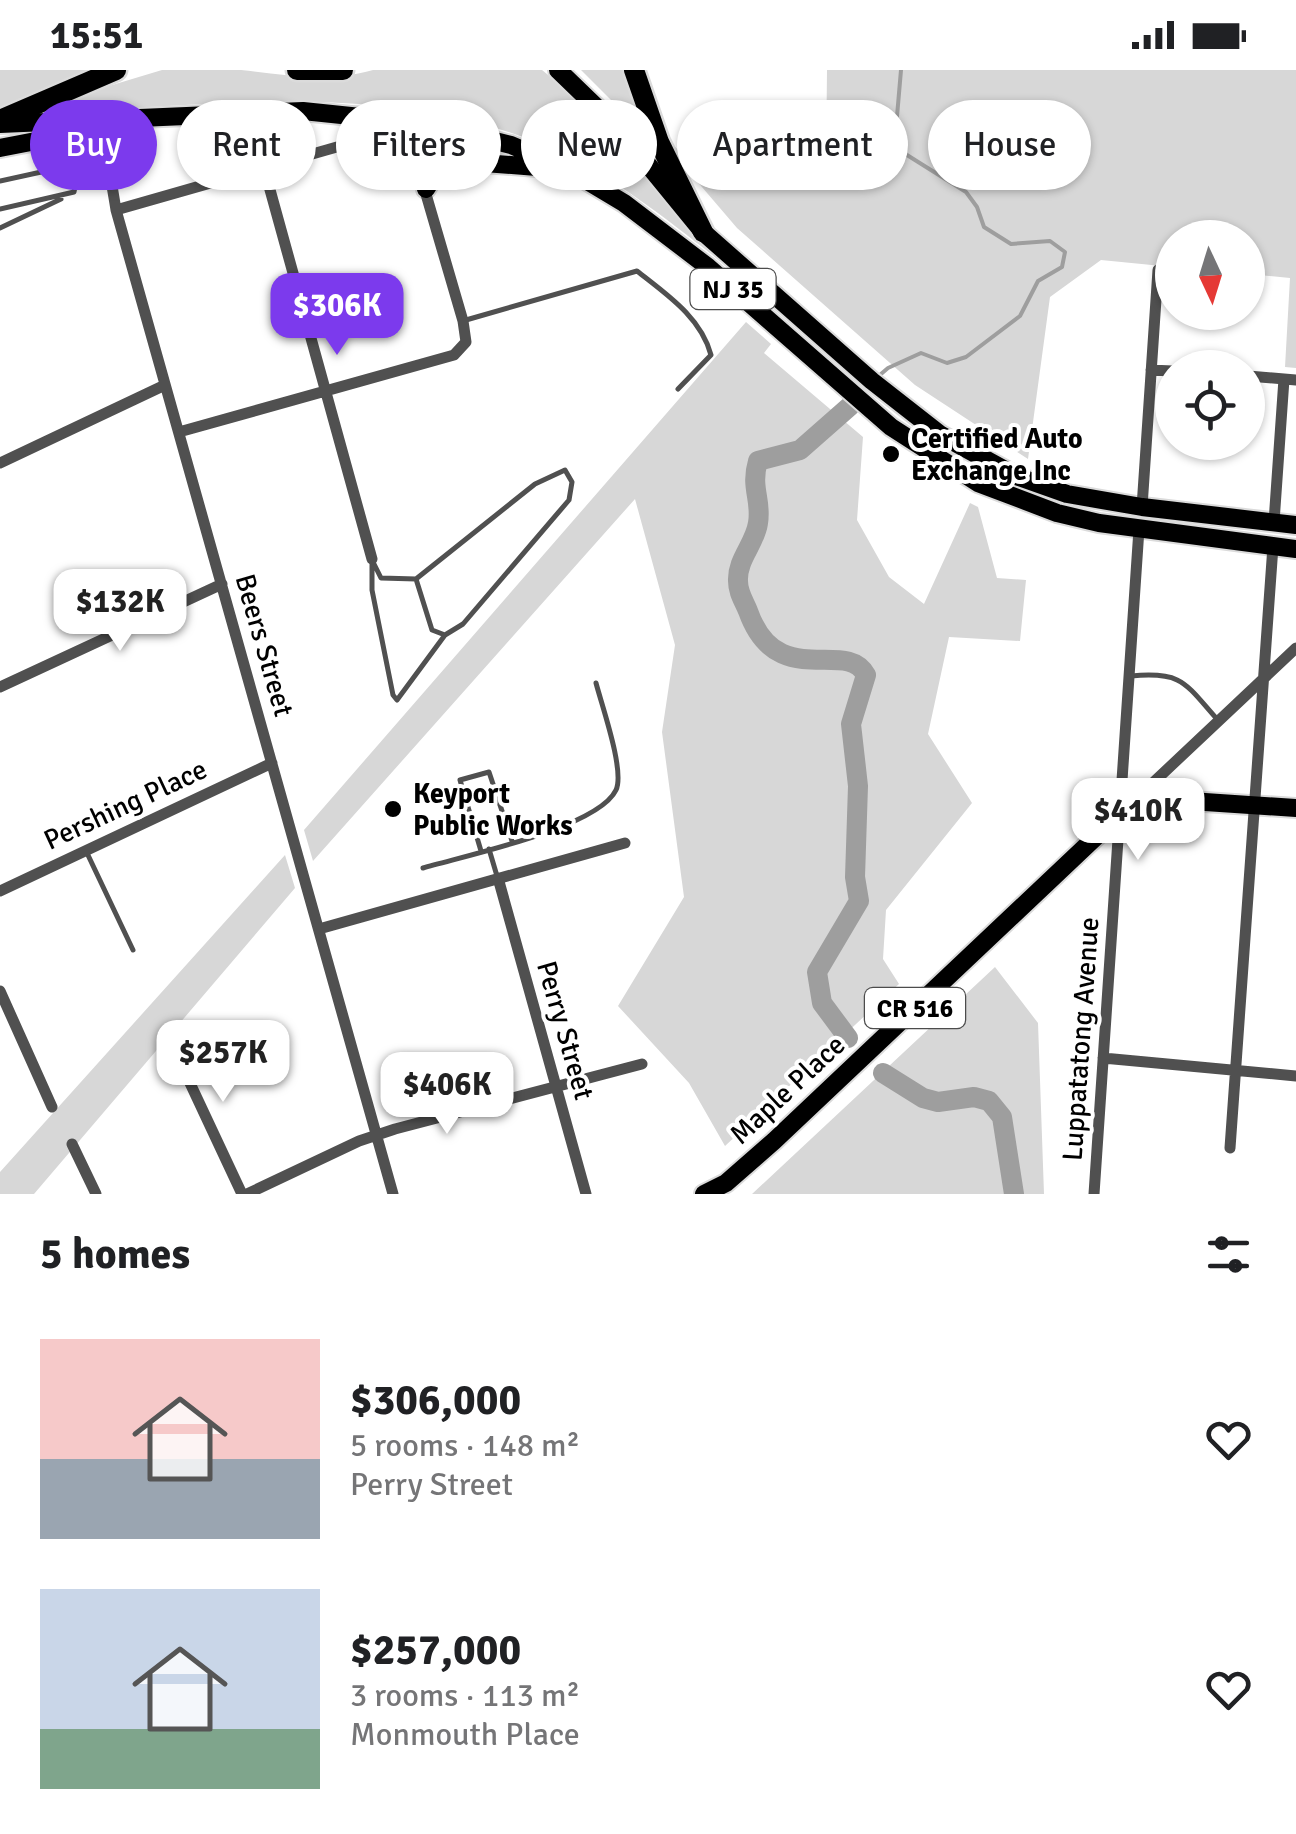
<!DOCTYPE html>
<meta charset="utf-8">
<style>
:root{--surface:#fff;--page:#f6f6f6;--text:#202124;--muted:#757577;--accent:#7c3aed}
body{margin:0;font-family:Signika,sans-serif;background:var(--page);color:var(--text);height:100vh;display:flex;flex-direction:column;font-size:38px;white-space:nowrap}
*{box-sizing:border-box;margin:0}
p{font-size:32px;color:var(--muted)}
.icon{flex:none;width:55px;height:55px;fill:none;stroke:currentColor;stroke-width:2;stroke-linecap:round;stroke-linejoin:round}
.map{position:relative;height:1124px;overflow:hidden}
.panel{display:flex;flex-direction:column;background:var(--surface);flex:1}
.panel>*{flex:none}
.top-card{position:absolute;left:30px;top:30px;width:1238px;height:90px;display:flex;gap:20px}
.needle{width:65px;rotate:176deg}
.fabs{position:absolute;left:1155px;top:150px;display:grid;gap:20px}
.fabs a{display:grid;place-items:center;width:110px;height:110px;border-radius:50%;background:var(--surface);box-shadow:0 2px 8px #0004;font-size:50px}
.price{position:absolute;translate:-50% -85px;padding:0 22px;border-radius:20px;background:#fff;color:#222;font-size:32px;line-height:65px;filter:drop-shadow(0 2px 5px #0008)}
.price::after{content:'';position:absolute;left:50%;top:60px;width:30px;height:22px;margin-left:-15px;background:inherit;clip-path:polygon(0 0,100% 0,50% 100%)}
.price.active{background:var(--accent);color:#fff}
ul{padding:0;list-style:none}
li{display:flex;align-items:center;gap:30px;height:250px;padding:0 40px}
li span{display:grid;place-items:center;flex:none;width:280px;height:200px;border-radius:0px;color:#555}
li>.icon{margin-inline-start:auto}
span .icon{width:120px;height:120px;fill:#fffc;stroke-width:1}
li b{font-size:42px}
h2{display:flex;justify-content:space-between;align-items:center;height:120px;padding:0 40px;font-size:42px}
.pill{padding:0 35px;border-radius:45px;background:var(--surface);box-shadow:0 2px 8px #0004;font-size:35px;line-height:90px}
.pill.active{background:var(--accent);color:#fff}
.status{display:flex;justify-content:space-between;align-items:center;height:70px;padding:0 50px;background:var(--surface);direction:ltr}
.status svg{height:28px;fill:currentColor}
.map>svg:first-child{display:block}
.green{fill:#d7d7d7}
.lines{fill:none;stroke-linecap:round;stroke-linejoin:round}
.stream{stroke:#9e9e9e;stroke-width:4}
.river{stroke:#9e9e9e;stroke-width:20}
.primary-casing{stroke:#dbdbdb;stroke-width:22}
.trunk-casing{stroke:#dbdbdb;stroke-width:22}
.motorway-casing{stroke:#dbdbdb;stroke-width:25}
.service{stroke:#505050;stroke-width:5}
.minor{stroke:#505050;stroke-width:11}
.primary{stroke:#000;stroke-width:18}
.trunk{stroke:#000;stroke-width:18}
.motorway{stroke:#000;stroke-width:20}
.poi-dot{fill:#000;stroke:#fff;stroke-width:4}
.labels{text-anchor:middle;stroke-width:8;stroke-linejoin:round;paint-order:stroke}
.shield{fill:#fff;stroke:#4c4c4c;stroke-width:2.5}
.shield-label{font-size:25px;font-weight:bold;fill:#000}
.poi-label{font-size:28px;font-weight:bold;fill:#000;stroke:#fff;text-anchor:start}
.street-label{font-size:28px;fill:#000;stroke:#fff}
</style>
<div class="status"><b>15:51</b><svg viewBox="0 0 49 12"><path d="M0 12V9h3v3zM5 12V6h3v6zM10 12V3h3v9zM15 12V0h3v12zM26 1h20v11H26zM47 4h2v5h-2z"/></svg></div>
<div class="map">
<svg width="1296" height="1124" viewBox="0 0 1296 1124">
<rect width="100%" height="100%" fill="#fff"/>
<path class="green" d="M0 0H93L0 43Z
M162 0C188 0 215 0 241 0 286 5 328 13 373 0H542L594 42 679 147 723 193C671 153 619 110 559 82 397 7 217 36 45 43L89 22Z
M581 0H625L647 73 623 42Z
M827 0H1296V298L1285 297 1290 208 1248 204V168H1172V197L1101 190 1050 227 1028 389 915 315 737 158 678 89 668 70 706 107 783 119 826 96Z
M746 252 771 274 764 283 863 367 857 450 889 507 924 534 970 433 978 437 997 508 1026 510 1020 571 949 567 928 664 972 733 886 840 883 889 899 914 725 1076 689 1013 618 936 684 827 662 662 675 575 635 429 313 791 304 760Z
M285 785 295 818 34 1124H0V1102Z
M995 897 1038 953 1044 1124H752Z"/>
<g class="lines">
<path class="stream" d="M881 304 888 298 921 283 947 293 966 287 1020 246 1038 211 1062 197 1065 182 1050 171 1011 174 984 157 977 137 966 122 899 80 896 58 901 0"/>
<path class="river" d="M848 968 822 933 817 902 859 831 855 807 858 716 851 654 866 605C846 567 777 623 748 541 744 531 738 523 738 511 737 489 755 474 758 453 762 430 750 418 758 391L800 380 850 336
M883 1003 923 1028 938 1032 974 1027 989 1031 1002 1047 1014 1124"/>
<g class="primary-casing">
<path id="primary" d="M704 1124 726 1113 774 1071 1120 744 1160 733 1190 731 1296 738"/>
</g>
<g class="trunk-casing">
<path id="trunk" d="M558 0 618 58 703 162 872 311 941 365 1016 406 1067 424 1142 437 1296 455
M0 54 303 41 428 54 511 75 569 100 624 133 708 197 891 357 978 413 1057 443 1099 453 1296 479
M0 78 93 60
M412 83 431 89 550 98
M426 119 438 100 451 90"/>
</g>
<g class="motorway-casing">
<path id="motorway" d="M297 0H343
M634 0 659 72 703 162
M0 50 116 0"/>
</g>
<path class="service" d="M0 111 64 97 73 100 77 107 74 122 0 139
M0 158 61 129
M466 250 637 201C666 224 701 247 711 285L678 319
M372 492V520L393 625 397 630 445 565
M373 492 381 508 416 509 535 414 565 400 572 412 569 430 463 554 445 565 432 560 416 509
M1131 606C1182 601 1185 613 1217 649
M489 779 497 806
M481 781 460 710 489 702 512 771
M87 783 133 880
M423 798C463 786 598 758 616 720 625 701 602 636 596 613"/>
<path class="minor" d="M141 50C101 80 109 95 116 140L393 1124
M264 98 372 489
M116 140 386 63 412 83 416 90 463 251 466 272 454 285 179 362
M1151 300 1172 301
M1248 306 1296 310
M0 393 165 315
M1142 437 1158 200
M1274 452 1284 309
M0 617 222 514
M1123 741 1296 578
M498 808 586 1124
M0 821 272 693
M319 859 625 773
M0 921 52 1037
M167 964 242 1124
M1103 988 1296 1006
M72 1074 96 1124
M1230 1078 1273 476
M247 1124 359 1071 395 1059 642 994
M1094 1124 1139 459"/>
<use href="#primary" class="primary"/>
<use href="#trunk" class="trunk"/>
<use href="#motorway" class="motorway"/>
</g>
<g class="poi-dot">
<circle cx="891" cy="384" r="10"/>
<circle cx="393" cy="739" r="10"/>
</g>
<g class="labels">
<g class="shield">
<rect x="690.5" y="199" width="85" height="40" rx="8"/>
<rect x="865" y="918" width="100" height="40" rx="8"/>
</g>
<g class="shield-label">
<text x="733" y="228">NJ 35</text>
<text x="915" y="947">CR 516</text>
</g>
<g class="poi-label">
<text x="911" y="378">Certified Auto<tspan x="911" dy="32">Exchange Inc</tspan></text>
<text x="413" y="733">Keyport<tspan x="413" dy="32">Public Works</tspan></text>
</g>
<g class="street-label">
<text transform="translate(265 575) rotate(74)" y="10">Beers Street</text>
<text transform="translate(125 734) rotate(-25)" y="10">Pershing Place</text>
<text transform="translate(566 960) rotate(74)" y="10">Perry Street</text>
<text transform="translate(1080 969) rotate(-86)" y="10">Luppatatong Avenue</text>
<text transform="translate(787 1019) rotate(-43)" y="10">Maple Place</text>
</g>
</g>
</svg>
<div class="fabs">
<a><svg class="needle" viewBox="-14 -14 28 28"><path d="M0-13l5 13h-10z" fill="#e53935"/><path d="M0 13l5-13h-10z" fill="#757577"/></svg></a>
<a><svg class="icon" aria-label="locate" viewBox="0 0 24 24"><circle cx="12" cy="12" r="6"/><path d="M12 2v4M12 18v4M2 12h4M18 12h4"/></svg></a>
</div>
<b class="price active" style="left:337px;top:288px">$306K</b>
<b class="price" style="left:120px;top:584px">$132K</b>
<b class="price" style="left:1138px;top:793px">$410K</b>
<b class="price" style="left:223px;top:1035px">$257K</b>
<b class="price" style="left:447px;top:1067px">$406K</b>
<div class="top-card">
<a class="pill active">Buy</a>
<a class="pill">Rent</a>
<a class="pill">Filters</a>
<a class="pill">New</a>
<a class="pill">Apartment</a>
<a class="pill">House</a>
</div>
</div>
<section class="panel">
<h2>5 homes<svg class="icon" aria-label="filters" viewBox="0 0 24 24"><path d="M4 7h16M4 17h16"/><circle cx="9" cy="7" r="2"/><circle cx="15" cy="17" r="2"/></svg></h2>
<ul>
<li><span style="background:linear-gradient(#f6c9c9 60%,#9aa5b1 0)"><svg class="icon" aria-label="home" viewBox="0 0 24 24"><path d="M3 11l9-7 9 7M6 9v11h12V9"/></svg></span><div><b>$306,000</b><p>5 rooms · 148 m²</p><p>Perry Street</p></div><svg class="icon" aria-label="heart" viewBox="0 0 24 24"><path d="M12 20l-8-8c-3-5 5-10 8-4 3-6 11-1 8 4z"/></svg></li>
<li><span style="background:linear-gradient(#c9d6e8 70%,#7fa58c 0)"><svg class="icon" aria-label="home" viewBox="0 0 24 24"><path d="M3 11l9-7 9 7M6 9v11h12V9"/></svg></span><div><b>$257,000</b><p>3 rooms · 113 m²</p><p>Monmouth Place</p></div><svg class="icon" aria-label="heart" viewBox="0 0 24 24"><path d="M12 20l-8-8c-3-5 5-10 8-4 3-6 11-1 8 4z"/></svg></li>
</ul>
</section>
